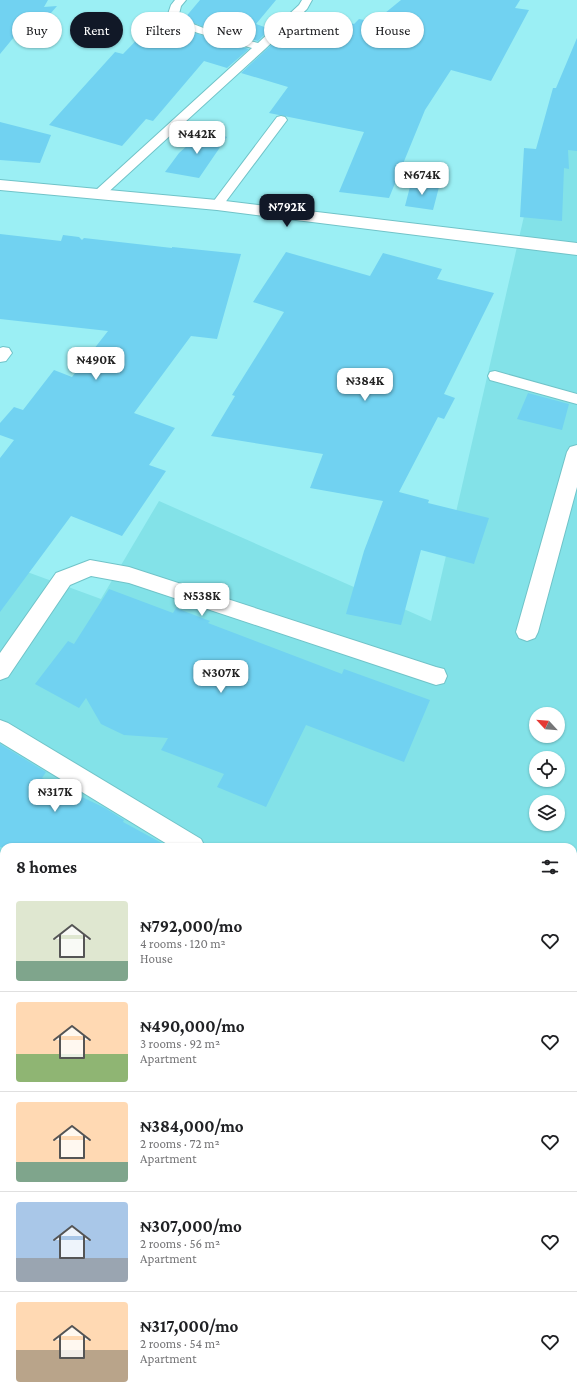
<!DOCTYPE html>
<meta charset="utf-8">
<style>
:root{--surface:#fff;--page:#f6f6f6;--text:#202124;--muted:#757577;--line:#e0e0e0;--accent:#111827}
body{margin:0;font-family:"Crimson Pro",serif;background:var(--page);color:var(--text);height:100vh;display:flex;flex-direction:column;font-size:15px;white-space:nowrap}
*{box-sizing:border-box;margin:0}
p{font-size:13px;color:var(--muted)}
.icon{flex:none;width:22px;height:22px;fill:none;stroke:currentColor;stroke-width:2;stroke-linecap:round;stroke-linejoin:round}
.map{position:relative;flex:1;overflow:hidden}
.sheet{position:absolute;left:0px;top:843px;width:577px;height:556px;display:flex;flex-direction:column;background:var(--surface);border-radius:12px 12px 0 0;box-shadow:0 1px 3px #0004}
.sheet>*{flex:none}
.banner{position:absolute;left:12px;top:12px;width:553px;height:36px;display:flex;gap:8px}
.needle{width:26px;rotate:296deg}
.fabs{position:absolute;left:529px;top:707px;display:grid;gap:8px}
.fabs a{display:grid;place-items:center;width:36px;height:36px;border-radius:50%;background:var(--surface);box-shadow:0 1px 3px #0004;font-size:20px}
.price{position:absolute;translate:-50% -34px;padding:0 9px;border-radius:8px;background:#fff;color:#222;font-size:13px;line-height:26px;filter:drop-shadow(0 1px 2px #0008)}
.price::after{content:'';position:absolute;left:50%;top:24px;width:12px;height:9px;margin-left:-6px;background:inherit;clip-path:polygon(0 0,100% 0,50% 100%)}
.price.active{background:var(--accent);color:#fff}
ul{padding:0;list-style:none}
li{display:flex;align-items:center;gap:12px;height:100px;padding:0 16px}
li+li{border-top:1px solid var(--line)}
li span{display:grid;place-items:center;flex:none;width:112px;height:80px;border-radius:4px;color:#555}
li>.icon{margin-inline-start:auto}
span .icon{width:48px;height:48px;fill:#fffc;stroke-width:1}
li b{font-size:17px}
h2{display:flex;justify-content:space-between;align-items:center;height:48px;padding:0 16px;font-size:17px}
.tag{padding:0 14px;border-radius:18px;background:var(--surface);box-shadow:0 1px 3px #0004;font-size:14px;line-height:36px}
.tag.active{background:var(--accent);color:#fff}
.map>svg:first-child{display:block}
.built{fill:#83e2e8;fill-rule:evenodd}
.building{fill:#71d2f1}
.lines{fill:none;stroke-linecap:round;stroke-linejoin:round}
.lane-casing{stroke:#70c3c8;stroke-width:2}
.street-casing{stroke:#70c3c8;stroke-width:2}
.lane{fill:#fff;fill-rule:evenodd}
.street{fill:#fff;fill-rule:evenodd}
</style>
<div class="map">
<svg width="577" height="1399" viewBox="0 0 577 1399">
<rect width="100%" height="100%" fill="#9beff4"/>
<path class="built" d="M577 109V1399H0V562L101 599 159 501 431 621 539 151ZM536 714H558V736H536ZM536 758H558V780H536ZM536 802H558V824H536ZM4 847H573V1395H4Z"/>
<path class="building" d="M0 0H48L44 7 57 6 34 33 19 31 0 54Z
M200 0H276L256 24 270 29 258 41 206 28 184 19Z
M401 0H520L515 8 529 10 491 81 451 70 425 110 389 198 339 192 364 132 269 113 288 87 241 73 283 34 300 41 324 15 354 24 359 19 374 22Z
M155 21 168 24 198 34 249 49 227 68 204 61 153 121 146 119 122 146 49 125 115 52 123 54Z
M577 38V151L568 150 569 169 564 168 562 221 520 217 524 148 536 149 553 88H556Z
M0 122 51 135 40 163 0 160Z
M206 129 227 137 199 178 165 172 179 153Z
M411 183 439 187 433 210 405 206Z
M0 234 61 241 63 235 79 237 82 240 84 238 172 248V247L241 254 217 339 191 336 134 413 175 428 149 465 166 471 122 536 71 516 0 612V458L14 440 0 435V423L14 407 23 410 54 370 72 377 108 331 0 319Z
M286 252 370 276 383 253 442 269 437 279 494 293 444 394 455 398 444 419 438 417 399 492 429 500 428 503 489 518 474 564 421 550 401 625 346 614 364 551 383 501 310 488 323 454 211 436 235 396 232 395 284 312 253 302Z
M528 393 569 404 562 430 517 419Z
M109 589 173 613 176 608 210 621 208 623 342 674 344 669 430 700 404 762 306 725 266 807 217 787 224 774 161 750 168 738 124 735 101 724 86 698 79 708 35 684 68 641 74 644Z
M0 744 46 772 42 778 105 808 124 820 123 822 169 847H0Z"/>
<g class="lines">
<g class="lane-casing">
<path id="lane" d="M175 0H186L181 6 178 18 206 29 258 43 299 5 302 0H312L307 9 265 49 104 196H96L94 193 96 190 252 48 198 33 168 22 166 20 171 5Z
M281 116 285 117 287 120 221 208H213L211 205 213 202 277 117Z
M495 371 577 394V404L490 380 488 376 490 372Z"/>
</g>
<g class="street-casing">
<path id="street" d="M0 180 217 200 577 243V255L217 210 0 190Z
M3 347 9 348 12 353 6 361 0 362V348Z
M577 445V487L538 632 535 638 527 641 519 638 516 632 567 452 570 447Z
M90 560 129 567 436 667 444 669 447 676 444 683 436 685 129 583 91 576 70 585 8 677 0 680V653L56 573Z
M0 720 8 723 201 839 205 847H172L0 742Z
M0 1009 4 1011V1038L0 1036Z
M0 1269 4 1270V1299L0 1298Z"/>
</g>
<use href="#lane" class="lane"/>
<use href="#street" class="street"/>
</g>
</svg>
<div class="fabs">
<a><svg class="needle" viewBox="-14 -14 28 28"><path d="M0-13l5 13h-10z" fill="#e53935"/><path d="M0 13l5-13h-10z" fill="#757577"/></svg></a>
<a><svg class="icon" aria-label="locate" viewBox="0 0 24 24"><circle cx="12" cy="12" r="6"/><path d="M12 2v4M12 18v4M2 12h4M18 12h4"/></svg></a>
<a><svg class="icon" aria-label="layers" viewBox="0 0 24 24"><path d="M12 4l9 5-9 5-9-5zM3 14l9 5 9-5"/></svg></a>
</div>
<b class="price" style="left:197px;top:155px">₦442K</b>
<b class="price" style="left:422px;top:196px">₦674K</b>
<b class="price active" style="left:287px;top:228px">₦792K</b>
<b class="price" style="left:96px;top:381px">₦490K</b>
<b class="price" style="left:365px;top:402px">₦384K</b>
<b class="price" style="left:202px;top:617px">₦538K</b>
<b class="price" style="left:221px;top:694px">₦307K</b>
<b class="price" style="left:55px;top:813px">₦317K</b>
<div class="banner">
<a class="tag">Buy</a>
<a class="tag active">Rent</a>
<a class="tag">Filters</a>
<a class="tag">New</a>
<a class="tag">Apartment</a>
<a class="tag">House</a>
</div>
<section class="sheet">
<h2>8 homes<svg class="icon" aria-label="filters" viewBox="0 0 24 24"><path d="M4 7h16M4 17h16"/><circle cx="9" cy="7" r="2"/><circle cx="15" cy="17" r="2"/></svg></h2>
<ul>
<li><span style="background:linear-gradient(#dfe7d0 75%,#7fa58c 0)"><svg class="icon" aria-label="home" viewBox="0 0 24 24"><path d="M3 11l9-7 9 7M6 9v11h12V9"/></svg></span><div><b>₦792,000/mo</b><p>4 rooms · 120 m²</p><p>House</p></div><svg class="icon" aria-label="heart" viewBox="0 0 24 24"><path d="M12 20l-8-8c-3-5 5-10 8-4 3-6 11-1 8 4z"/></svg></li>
<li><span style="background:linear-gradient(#ffd9b3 65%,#8fb573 0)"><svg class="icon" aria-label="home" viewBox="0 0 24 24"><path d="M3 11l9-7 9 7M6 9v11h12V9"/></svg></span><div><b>₦490,000/mo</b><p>3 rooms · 92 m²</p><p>Apartment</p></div><svg class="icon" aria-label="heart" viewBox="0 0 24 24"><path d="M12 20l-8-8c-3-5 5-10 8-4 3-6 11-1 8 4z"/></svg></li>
<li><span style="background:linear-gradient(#ffd9b3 75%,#7fa58c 0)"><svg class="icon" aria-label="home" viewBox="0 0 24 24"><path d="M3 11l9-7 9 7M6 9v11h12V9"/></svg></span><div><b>₦384,000/mo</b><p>2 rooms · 72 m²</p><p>Apartment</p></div><svg class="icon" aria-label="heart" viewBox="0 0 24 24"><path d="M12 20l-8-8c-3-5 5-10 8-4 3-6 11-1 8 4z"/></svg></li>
<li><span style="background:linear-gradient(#a9c7e8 70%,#9aa5b1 0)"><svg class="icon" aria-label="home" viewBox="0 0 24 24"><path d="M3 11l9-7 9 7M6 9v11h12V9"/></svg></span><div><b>₦307,000/mo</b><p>2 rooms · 56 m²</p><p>Apartment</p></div><svg class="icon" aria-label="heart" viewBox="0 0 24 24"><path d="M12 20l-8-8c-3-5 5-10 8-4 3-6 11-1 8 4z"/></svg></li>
<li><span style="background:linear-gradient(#ffd9b3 60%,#b9a48a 0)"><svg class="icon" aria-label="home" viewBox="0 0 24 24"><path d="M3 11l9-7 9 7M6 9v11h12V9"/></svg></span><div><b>₦317,000/mo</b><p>2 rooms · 54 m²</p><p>Apartment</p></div><svg class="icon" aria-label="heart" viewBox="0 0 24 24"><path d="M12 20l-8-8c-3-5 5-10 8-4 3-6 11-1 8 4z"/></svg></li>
</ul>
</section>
</div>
